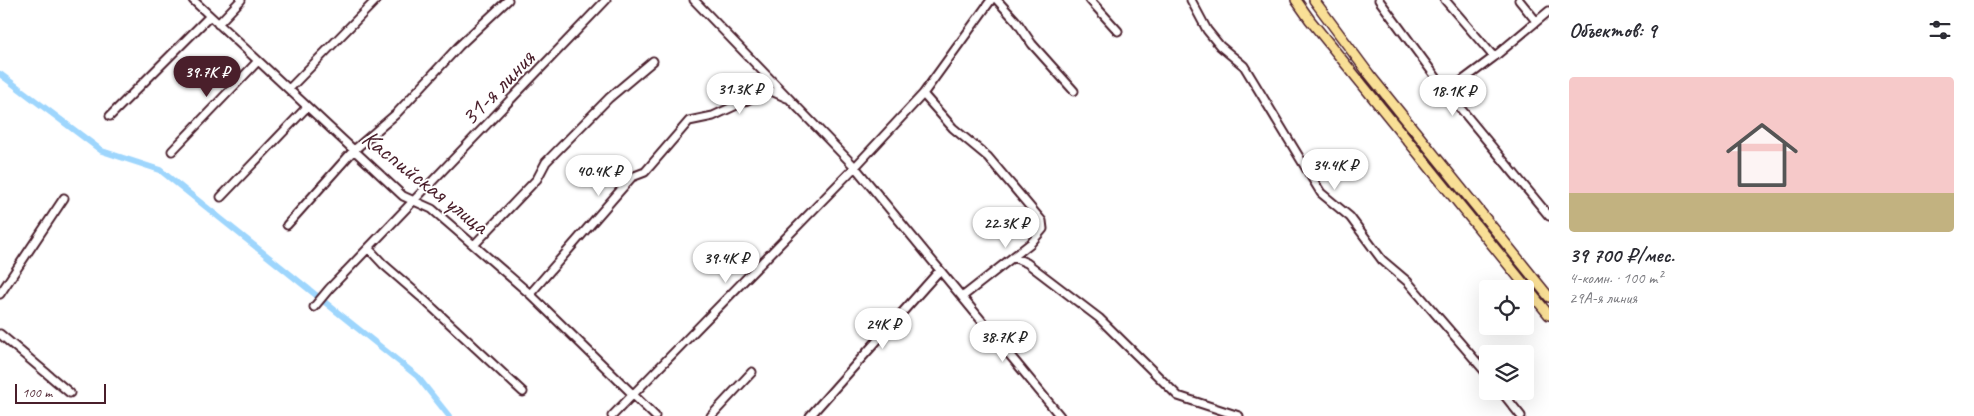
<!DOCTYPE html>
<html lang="ru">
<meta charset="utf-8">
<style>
:root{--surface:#fff;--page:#f2f2f3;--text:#2b2b33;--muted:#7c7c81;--accent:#4a1f2b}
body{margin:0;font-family:Caveat,sans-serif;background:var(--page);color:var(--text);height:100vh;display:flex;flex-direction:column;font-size:19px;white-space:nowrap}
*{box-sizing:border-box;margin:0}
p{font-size:16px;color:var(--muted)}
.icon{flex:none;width:28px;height:28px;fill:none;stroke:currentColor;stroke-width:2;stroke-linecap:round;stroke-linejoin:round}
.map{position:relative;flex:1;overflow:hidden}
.sheet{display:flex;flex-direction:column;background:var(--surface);width:425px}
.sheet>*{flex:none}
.tools{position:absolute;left:1479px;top:280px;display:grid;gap:10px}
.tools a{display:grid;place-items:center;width:55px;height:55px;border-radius:5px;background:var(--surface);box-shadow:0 5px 20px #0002;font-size:25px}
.scale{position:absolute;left:15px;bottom:12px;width:91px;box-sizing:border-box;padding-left:5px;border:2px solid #4a1f2b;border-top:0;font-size:14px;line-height:18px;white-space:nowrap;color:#4a1f2b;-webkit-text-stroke:4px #fff;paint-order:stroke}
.price{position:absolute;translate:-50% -42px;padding:0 11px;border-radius:18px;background:#fff;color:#222;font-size:16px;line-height:32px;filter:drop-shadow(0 1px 2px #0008)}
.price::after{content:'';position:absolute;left:50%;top:30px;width:15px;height:11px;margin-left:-8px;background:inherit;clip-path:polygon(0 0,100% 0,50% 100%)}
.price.current{background:var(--accent);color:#fff}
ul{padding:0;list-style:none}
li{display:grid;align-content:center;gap:10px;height:265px;padding:0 20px}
li span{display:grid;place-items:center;height:155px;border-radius:5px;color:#555}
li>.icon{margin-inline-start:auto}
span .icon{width:90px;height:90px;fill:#fffc;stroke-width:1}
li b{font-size:21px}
h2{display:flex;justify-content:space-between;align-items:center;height:60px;padding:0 20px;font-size:21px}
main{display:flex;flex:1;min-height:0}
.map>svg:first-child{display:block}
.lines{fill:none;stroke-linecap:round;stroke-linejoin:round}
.canal{stroke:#9ed6fd;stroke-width:6}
.minor-casing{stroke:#4a1f2b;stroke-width:11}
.major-casing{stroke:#4a1f2b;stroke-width:12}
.minor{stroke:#fff;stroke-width:7}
.major{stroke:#f9df96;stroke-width:9}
.labels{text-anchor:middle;stroke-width:4;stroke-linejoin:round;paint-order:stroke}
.street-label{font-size:25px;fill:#4a1f2b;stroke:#fff}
</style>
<main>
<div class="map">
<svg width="1549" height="416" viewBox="0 0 1549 416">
<rect width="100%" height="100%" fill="#fff"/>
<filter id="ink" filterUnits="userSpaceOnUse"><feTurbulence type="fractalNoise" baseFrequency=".02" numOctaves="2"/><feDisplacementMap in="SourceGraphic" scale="10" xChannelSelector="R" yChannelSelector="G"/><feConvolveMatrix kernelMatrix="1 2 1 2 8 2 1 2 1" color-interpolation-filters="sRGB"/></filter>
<g filter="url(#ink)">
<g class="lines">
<path class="canal" d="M0 74 102 151 160 170 417 376 449 416"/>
<g class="minor-casing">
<path id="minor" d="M193 0 403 196 432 209 530 294 655 416
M694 0 855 167 923 94 991 0
M997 0 1017 22 1032 44 1074 91
M1090 0 1118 31
M1191 0 1207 30 1220 46 1244 66 1321 193 1350 217 1382 260 1408 282 1488 375
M1379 0 1447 92 1549 216
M1445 0 1494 57
M1519 0 1536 21
M218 24 241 0
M289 89 376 0
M1447 92 1494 57 1549 11
M923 94 953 128 988 157 1042 221 1043 229 1031 243 962 297
M110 116 210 16
M172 151 258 61
M221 197 307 107
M287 225 353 151 396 114 459 46 508 0
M474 245 537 179 546 162 609 98 653 61
M369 249 383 264 421 297 523 392
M1013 257 1027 263 1099 318 1178 396 1239 416
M0 294 64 198
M530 294 632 177 645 172 689 121 713 116 769 90 787 98
M314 307 329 289 606 0
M0 334 70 393
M1501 391 1521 416
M612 416 855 167 1060 416
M711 416 752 372
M810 416 940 270"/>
</g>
<g class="major-casing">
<path id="major" d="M1296 0 1310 20 1549 315
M1314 0 1369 74 1549 297"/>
</g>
<use href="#minor" class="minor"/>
<use href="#major" class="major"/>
</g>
</g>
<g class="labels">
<g class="street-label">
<text transform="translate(497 87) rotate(-46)" y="9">31-я линия</text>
<text transform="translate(426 181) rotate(38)" y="9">Каспийская улица</text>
</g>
</g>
</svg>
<div class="tools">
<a><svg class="icon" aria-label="locate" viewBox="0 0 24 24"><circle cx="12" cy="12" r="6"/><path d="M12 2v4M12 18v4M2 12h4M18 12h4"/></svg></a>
<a><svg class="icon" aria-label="layers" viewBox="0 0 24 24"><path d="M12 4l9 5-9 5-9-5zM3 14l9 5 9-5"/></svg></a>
</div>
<div class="scale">100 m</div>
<b class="price current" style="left:207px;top:98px">39.7K ₽</b>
<b class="price" style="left:740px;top:115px">31.3K ₽</b>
<b class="price" style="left:1453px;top:117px">18.1K ₽</b>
<b class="price" style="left:1335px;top:191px">34.4K ₽</b>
<b class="price" style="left:599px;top:197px">40.4K ₽</b>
<b class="price" style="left:1006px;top:249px">22.3K ₽</b>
<b class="price" style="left:726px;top:284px">39.4K ₽</b>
<b class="price" style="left:883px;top:350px">24K ₽</b>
<b class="price" style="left:1003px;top:363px">38.7K ₽</b>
</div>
<section class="sheet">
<h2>Объектов: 9<svg class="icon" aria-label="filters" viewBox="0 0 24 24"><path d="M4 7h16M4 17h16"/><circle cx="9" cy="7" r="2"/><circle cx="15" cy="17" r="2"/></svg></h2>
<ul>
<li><span style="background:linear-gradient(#f6c9c9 75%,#c2b280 0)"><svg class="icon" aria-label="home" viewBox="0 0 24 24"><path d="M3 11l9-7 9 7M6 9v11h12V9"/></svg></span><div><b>39 700 ₽/мес.</b><p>4-комн. · 100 m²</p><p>29А-я линия</p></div></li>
</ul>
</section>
</main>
